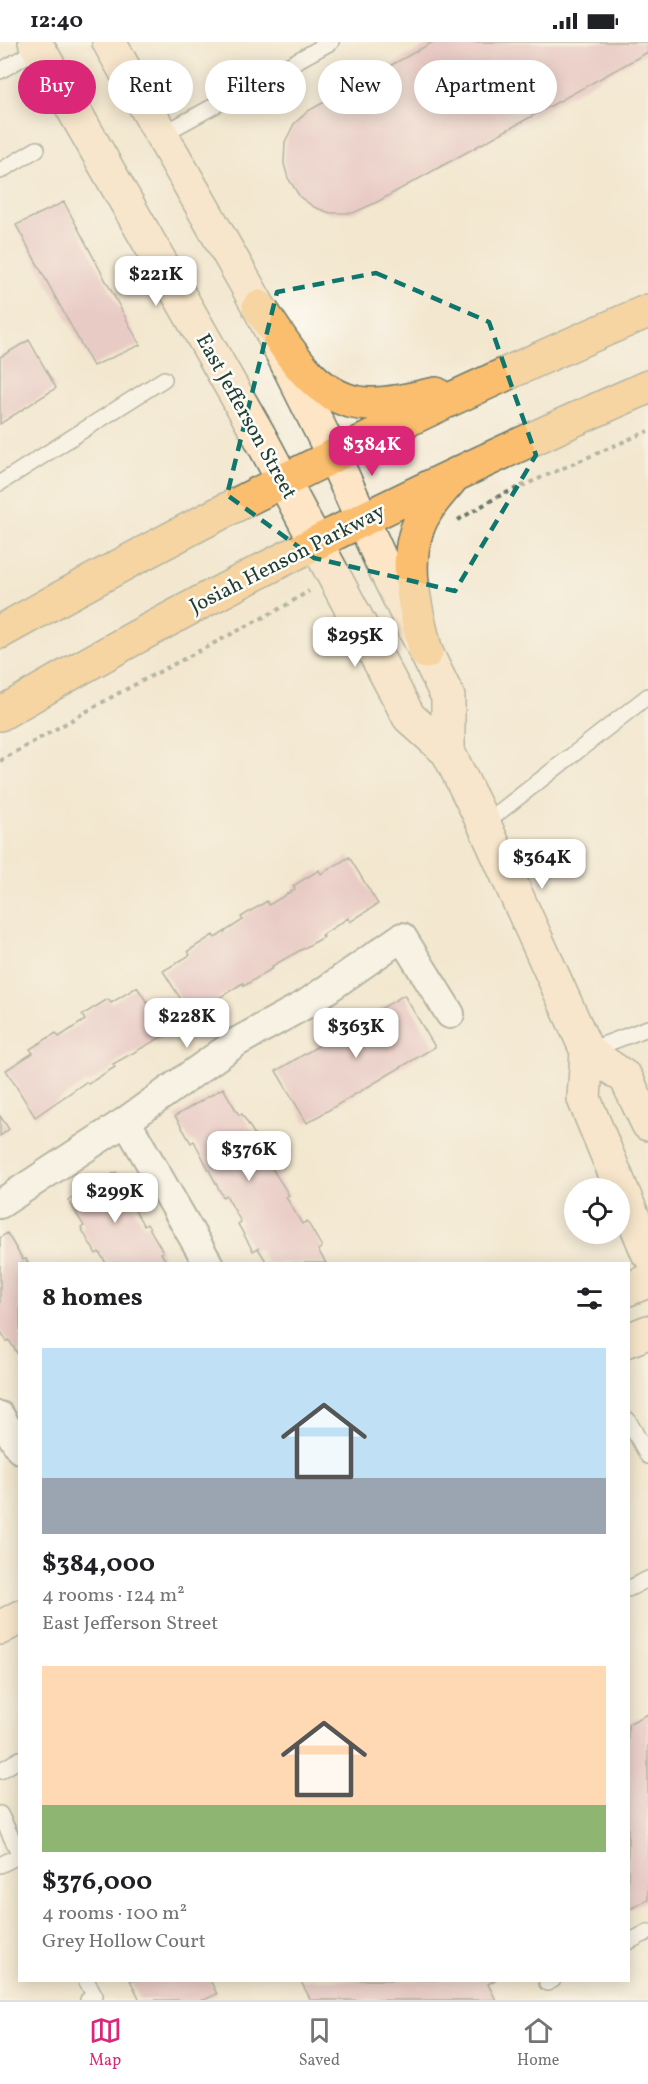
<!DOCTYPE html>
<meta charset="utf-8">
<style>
:root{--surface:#fff;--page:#f6f6f6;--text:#202124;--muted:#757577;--line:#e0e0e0;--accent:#db2777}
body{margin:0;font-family:Vollkorn,serif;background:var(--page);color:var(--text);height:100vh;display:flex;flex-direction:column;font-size:22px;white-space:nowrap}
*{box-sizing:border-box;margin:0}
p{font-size:20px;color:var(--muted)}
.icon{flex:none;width:33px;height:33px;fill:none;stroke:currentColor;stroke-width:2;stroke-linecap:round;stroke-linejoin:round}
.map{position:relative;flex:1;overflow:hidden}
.sheet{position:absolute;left:18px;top:1220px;width:612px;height:720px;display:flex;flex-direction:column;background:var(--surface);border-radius:0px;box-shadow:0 3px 15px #0003}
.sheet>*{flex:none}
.top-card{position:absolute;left:18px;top:18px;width:612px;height:54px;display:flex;gap:12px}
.fabs{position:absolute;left:564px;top:1136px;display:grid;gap:12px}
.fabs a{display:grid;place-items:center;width:66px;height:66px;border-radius:50%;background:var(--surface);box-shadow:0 3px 15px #0003;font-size:30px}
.price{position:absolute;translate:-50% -51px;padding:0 14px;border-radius:12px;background:#fff;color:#222;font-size:20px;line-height:39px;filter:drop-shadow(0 2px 3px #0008)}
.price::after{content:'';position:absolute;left:50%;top:36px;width:18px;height:14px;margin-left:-9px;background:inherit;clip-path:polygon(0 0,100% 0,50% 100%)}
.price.selected{background:var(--accent);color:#fff}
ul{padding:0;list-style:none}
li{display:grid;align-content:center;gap:12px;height:318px;padding:0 24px}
li span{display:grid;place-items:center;height:186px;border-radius:0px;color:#555}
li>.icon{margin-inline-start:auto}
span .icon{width:108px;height:108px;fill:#fffc;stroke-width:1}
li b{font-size:26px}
h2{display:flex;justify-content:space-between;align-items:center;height:72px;padding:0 24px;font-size:26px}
.tag{padding:0 21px;border-radius:27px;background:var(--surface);box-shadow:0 3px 15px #0003;font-size:21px;line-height:54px}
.tag.selected{background:var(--accent);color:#fff}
.status{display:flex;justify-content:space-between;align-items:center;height:42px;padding:0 30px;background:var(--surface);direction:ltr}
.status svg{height:16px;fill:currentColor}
.tabs{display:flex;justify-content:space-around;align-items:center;height:84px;border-top:2px solid var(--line);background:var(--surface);font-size:16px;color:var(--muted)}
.tabs a{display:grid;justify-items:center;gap:3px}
.tabs .selected{color:var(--accent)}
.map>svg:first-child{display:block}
.building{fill:#dea9b9}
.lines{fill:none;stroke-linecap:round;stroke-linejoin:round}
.lane-casing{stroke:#69786a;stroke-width:18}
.street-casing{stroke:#69786a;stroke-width:32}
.secondary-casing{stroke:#69786a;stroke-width:36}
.primary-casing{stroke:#69786a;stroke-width:36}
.path{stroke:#69786a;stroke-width:4;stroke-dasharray:4.5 4.5;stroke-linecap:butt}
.lane{stroke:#fff;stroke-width:15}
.street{stroke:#fff;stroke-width:28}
.secondary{stroke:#fde5c5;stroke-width:33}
.primary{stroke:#fbbe6e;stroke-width:33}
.marked{fill:none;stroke:#0f766e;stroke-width:4.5;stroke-dasharray:12 8;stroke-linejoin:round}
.labels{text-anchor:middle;stroke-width:5;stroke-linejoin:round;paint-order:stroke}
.street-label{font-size:21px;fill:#1f3d34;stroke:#fdfcf7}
</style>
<div class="status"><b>12:40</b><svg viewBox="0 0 49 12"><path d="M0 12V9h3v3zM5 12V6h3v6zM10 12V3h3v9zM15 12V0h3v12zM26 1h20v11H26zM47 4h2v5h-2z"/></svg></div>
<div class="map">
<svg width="648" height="1958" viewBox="0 0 648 1958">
<rect width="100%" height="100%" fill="#fdfcf7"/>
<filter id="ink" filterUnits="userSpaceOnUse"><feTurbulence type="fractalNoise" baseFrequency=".0167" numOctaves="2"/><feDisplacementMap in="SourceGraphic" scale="12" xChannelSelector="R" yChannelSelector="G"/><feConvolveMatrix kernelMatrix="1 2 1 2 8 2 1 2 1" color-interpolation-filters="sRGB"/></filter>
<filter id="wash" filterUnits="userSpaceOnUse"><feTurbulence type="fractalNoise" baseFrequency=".008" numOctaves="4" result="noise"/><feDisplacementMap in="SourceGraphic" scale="24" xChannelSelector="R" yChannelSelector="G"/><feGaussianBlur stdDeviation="1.35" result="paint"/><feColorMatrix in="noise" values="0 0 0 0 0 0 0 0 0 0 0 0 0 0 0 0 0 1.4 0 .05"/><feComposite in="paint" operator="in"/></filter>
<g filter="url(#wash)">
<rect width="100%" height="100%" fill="#f3e7cf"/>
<g id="blocks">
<path class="building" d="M433 0H648V10L375 161 353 171H330L314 165 300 155 288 136 284 122 285 100 294 82 308 69Z
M64 160 140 303 93 324 16 183Z
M29 298 56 346 0 382V315Z
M349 815 378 862 350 880 348 876 322 893 324 895 272 924 273 926 244 944 243 941 217 957 218 959 192 975 163 929 190 913 188 909 213 893 215 896 243 878 241 875 267 859 269 863 295 847 293 844 319 828 321 832Z
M137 945 167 992 113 1022 115 1025 88 1042 86 1040 35 1075 6 1028 33 1011 30 1007 56 991 59 995 85 978 82 973 108 957 111 961Z
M404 953 435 1005 307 1081 276 1029Z
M223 1046 239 1073 242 1072 258 1098 255 1100 289 1153 286 1155 302 1182 307 1179 322 1205 318 1208 326 1221H267L258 1206 253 1209 238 1182 241 1180 226 1153 223 1155 194 1099 191 1101 175 1074Z
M0 1074 9 1087 0 1094Z
M116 1130 131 1156 129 1158 144 1184 147 1182 163 1210 161 1211 167 1221H106L99 1210 96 1212 81 1186 84 1184 68 1158Z
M7 1191 23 1218 26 1217 28 1221H20V1316L9 1298 7 1300 0 1288V1196Z
M648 1672V1858L628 1868V1682Z
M130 1938H210L217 1952 204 1958H140Z
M300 1938H495L488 1942 496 1958H311Z"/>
</g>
</g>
<g filter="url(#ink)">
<use href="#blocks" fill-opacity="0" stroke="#69786a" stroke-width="1.5"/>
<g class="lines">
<g class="lane-casing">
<path id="lane" d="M0 29 39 6
M161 93 331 0
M0 129 37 107
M0 441 164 337
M484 782 648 654
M587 1009 648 986
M628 1378 648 1414
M628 1547 648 1537
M0 1729 20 1717
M0 1772 20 1813
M0 1823 20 1813
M628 1900 648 1890
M86 1938 95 1954 88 1958
M547 1941 553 1938"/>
</g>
<g class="street-casing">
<path id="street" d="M126 1079 208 1221
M0 1162 126 1079 237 1000 306 962 402 895 450 972
M0 1374 20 1407"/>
</g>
<g class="secondary-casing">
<path id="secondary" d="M35 0 260 395 409 675 448 710 484 782 587 1009 584 1057 648 1211
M109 0 259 265 334 415 384 525 448 655V710
M587 1009 626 1036 648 1082
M628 1247 648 1239
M628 1298 648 1290
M0 1586 20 1575"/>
</g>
<g class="primary-casing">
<path id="primary" d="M259 265C287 304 314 360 368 362 391 363 414 356 436 352
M0 590C209 472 428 363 648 269
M426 610C415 565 399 511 426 469 433 457 443 447 452 436
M0 672C209 550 426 442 648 345"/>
</g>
<path class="path" d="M458 478 497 455 648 389
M0 719 117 652 283 565 309 549"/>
<use href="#lane" class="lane"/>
<use href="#street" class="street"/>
<use href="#secondary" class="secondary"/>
<use href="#primary" class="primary"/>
</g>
</g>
<path d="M0 0H648V1958H0ZM376 231 489 280 536 413 455 549 314 516 227 453 277 250Z" fill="#f3e7cf" fill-opacity=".55" fill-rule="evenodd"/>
<path class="marked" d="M376 231 489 280 536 413 455 549 314 516 227 453 277 250Z"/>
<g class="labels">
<g class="street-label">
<text transform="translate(247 374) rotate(61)" y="7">East Jefferson Street</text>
<text transform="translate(287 516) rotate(-27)" y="7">Josiah Henson Parkway</text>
</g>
</g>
</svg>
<div class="fabs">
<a><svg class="icon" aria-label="locate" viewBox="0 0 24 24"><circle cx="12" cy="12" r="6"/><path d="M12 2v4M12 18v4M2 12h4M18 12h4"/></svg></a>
</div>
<b class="price" style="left:156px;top:265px">$221K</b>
<b class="price selected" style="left:372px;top:435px">$384K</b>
<b class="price" style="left:355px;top:626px">$295K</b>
<b class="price" style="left:542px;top:848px">$364K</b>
<b class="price" style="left:187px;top:1007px">$228K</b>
<b class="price" style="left:356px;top:1017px">$363K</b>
<b class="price" style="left:249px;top:1140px">$376K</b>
<b class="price" style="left:115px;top:1182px">$299K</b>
<div class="top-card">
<a class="tag selected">Buy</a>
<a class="tag">Rent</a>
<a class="tag">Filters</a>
<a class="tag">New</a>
<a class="tag">Apartment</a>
</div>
<section class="sheet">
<h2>8 homes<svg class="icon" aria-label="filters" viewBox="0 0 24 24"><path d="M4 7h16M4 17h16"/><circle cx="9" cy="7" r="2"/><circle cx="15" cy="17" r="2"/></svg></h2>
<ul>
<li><span style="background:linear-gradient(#bfe0f5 70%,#9aa5b1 0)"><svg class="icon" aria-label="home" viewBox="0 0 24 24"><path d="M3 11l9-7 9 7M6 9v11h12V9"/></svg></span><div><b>$384,000</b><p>4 rooms · 124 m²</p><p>East Jefferson Street</p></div></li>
<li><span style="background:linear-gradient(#ffd9b3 75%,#8fb573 0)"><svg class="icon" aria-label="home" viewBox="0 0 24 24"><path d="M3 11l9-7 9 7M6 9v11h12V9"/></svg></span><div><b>$376,000</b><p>4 rooms · 100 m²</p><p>Grey Hollow Court</p></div></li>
</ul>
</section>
</div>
<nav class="tabs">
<a class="selected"><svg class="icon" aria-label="map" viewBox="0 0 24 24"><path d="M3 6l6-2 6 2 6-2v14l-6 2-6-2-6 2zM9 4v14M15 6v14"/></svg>Map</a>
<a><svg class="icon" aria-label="saved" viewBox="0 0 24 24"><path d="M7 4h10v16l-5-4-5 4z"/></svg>Saved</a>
<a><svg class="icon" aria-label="home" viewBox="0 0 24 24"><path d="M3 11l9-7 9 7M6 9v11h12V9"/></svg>Home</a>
</nav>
